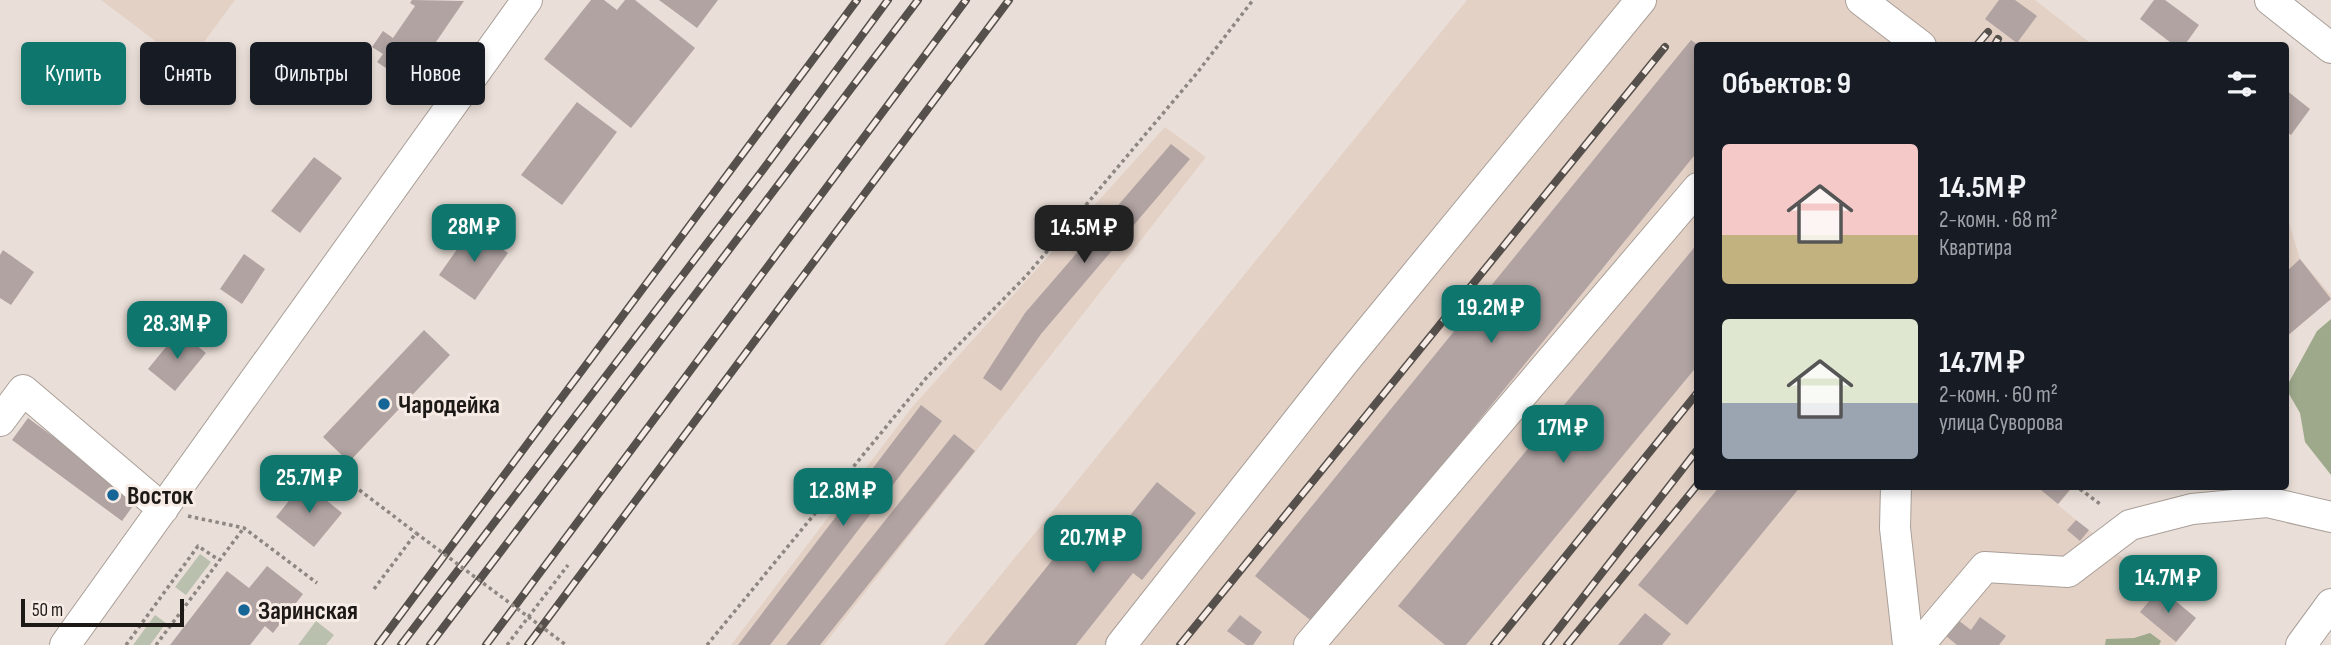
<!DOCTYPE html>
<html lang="ru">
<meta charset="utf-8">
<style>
:root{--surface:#171b24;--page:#20242c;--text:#f1f3f6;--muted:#9ea1a6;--accent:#0f766e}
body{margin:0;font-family:"Sofia Sans Condensed",sans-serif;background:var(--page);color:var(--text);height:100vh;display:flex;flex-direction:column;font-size:26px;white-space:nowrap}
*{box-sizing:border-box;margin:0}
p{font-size:23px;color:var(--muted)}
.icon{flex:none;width:38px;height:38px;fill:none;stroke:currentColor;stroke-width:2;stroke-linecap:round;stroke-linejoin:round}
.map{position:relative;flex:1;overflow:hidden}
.drawer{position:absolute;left:1694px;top:42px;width:595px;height:448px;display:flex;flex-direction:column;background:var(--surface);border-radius:7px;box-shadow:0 4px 10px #0003}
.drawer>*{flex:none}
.top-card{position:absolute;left:21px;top:42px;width:665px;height:63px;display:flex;gap:14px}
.scale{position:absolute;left:21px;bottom:18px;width:163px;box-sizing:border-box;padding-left:7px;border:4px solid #1d1917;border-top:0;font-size:19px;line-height:24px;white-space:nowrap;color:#1d1917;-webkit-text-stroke:5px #f7ece5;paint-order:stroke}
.price{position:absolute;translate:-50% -60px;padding:0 16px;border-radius:14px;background:var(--accent);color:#fff;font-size:23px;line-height:46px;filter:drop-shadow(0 2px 4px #0008)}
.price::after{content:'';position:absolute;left:50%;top:42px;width:21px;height:16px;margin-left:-10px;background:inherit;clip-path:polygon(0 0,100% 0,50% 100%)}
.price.active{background:#222;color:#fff}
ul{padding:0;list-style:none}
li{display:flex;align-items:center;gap:21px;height:175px;padding:0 28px}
li span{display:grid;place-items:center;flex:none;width:196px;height:140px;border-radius:7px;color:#555}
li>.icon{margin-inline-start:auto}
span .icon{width:84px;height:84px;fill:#fffc;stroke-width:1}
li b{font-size:30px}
h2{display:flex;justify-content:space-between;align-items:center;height:84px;padding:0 28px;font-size:30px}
.pill{padding:0 24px;border-radius:7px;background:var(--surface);box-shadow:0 4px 10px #0003;font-size:24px;line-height:63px}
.pill.active{background:var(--accent);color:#fff}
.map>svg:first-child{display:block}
.built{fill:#e3d1c6}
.green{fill:#bac0ae}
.forest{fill:#9ea98c}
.building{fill:#b0a3a2}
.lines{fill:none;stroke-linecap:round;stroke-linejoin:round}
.minor-casing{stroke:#a99f98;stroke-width:32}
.path{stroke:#8d8681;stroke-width:3.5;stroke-dasharray:3.5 3.5;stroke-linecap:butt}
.minor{stroke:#fff;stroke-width:30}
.rail-casing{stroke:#56504c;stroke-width:8}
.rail{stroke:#f7ece5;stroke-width:5;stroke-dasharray:16;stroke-linecap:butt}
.path-bridge{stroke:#8d8681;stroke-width:3.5;stroke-dasharray:3.5 3.5;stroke-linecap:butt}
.poi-dot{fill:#166597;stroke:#f7ece5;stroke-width:2.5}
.labels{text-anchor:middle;stroke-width:6;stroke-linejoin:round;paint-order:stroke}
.poi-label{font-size:26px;font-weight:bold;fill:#1d1917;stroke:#f7ece5;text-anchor:start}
</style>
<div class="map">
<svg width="2331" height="645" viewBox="0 0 2331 645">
<rect width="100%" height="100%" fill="#eadfd8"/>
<path class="built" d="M101 0H235L187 65Z
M1467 0H2035L2093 45 1698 46V486L2073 487 2058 505 2196 618 2174 645H944Z
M1165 127 1206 157 824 645H731L913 406Z
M2286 213 2300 259 2331 295V299L2286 337Z"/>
<path class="green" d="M200 554 211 562 186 595 175 587Z
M155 615 166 623 150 645H133Z
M316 621 334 635 326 645H298Z"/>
<path class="forest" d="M2331 319V475L2305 442 2300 413 2289 394 2288 384 2317 331Z
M2150 633 2161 641 2159 645H2105L2106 639 2134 638Z"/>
<path class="building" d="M412 0 464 1 408 83 377 62 383 54 372 47 383 31 393 38 415 6 410 3Z
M591 0H604L617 10 625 0H635L695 48 631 128 544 59Z
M659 0H718L697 28Z
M1999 0H2015L2037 16 2017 43 1985 19Z
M2154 0H2165L2199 25 2184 46H2175L2140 19Z
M1691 40 1698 45V151L1314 623 1255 576Z
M2286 90 2310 109 2291 135 2286 131Z
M577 102 617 132 562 205 521 175Z
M1171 144 1190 159 1041 334 1001 391 983 378 1025 313Z
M314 157 342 178 300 233 271 211Z
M472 228 508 253 475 300 439 275Z
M1698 243V365L1466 645H1445L1398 606Z
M3 250 34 272 11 305 0 298V255Z
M244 254 265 269 242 304 220 289Z
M2300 259 2331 299 2286 337V272Z
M424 330 450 355 349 462 323 437Z
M179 331 206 353 175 391 148 369Z
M921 405 942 421 770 645H738Z
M28 418 138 499 122 521 12 440Z
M954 434 975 451 820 645H786Z
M304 482 342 513 314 547 276 517Z
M1157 482 1196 513 1142 580 1133 573 1076 645H984L1078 528 1104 548Z
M1720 486H1801L1687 625 1638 585Z
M2036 486H2073L2058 504Z
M2076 520 2089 530 2080 541 2067 530Z
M267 566 303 594 273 633 265 626 250 645H170L227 571 249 588Z
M2160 588 2196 618 2176 642 2140 612Z
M1645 613 1671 634 1662 645H1618Z
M1240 615 1262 632 1253 645H1246L1227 631Z
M1980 617 2006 636 1999 645H1957L1946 636 1958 620 1971 630Z"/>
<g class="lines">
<g class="minor-casing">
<path id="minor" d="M1861 0 1921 46
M2270 0 2331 48
M0 421 23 390 163 509
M1896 486 1895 528 1908 645
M65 645 527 0
M1121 645 1344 362 1641 0
M1309 645 1698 188
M1919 645 1985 567 2068 572 2130 525 2192 509 2267 502 2331 517
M2301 645 2331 604"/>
</g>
<path class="path" d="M337 473 416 533
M2080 489 2100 504
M188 516 244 528 317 583
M126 645 198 546 219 560
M156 645 243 529
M507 645 568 565
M707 645 927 377 1027 275 1197 73 1253 0"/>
<use href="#minor" class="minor"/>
<g class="rail-casing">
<path id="rail" d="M1976 46 1988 32
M1994 46 1998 39
M378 645 857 0
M401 645 762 171 888 0
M430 645 918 0
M486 645 966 0
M528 645 1009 0
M1180 645 1665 47
M1494 645 1698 392
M1546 645 1698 449
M1567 645 1698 484"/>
</g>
<use href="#rail" class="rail"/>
<path class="path-bridge" d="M374 589 416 533 566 645"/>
</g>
<g class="poi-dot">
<circle cx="384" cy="404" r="7"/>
<circle cx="113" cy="495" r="7"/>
<circle cx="244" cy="610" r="7"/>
</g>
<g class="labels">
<g class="poi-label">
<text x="398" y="413">Чародейка</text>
<text x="127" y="504">Восток</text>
<text x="258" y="619">Заринская</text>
</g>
</g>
</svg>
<div class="scale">50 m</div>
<b class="price" style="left:474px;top:264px">28M ₽</b>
<b class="price active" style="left:1084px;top:265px">14.5M ₽</b>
<b class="price" style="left:1491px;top:345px">19.2M ₽</b>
<b class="price" style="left:177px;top:361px">28.3M ₽</b>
<b class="price" style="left:1563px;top:465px">17M ₽</b>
<b class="price" style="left:309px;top:515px">25.7M ₽</b>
<b class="price" style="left:843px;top:528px">12.8M ₽</b>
<b class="price" style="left:1093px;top:575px">20.7M ₽</b>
<b class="price" style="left:2168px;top:615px">14.7M ₽</b>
<div class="top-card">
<a class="pill active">Купить</a>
<a class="pill">Снять</a>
<a class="pill">Фильтры</a>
<a class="pill">Новое</a>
</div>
<section class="drawer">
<h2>Объектов: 9<svg class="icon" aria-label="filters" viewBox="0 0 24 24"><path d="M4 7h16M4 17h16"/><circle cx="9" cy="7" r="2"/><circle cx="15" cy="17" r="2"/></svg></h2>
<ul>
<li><span style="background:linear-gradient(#f6c9c9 65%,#c2b280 0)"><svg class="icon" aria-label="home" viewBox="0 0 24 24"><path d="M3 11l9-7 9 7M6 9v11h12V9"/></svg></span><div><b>14.5M ₽</b><p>2-комн. · 68 m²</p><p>Квартира</p></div></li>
<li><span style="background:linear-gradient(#dfe7d0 60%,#9aa5b1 0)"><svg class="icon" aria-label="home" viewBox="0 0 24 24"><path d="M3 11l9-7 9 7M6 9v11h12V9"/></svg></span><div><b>14.7M ₽</b><p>2-комн. · 60 m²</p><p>улица Суворова</p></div></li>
</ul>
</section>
</div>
